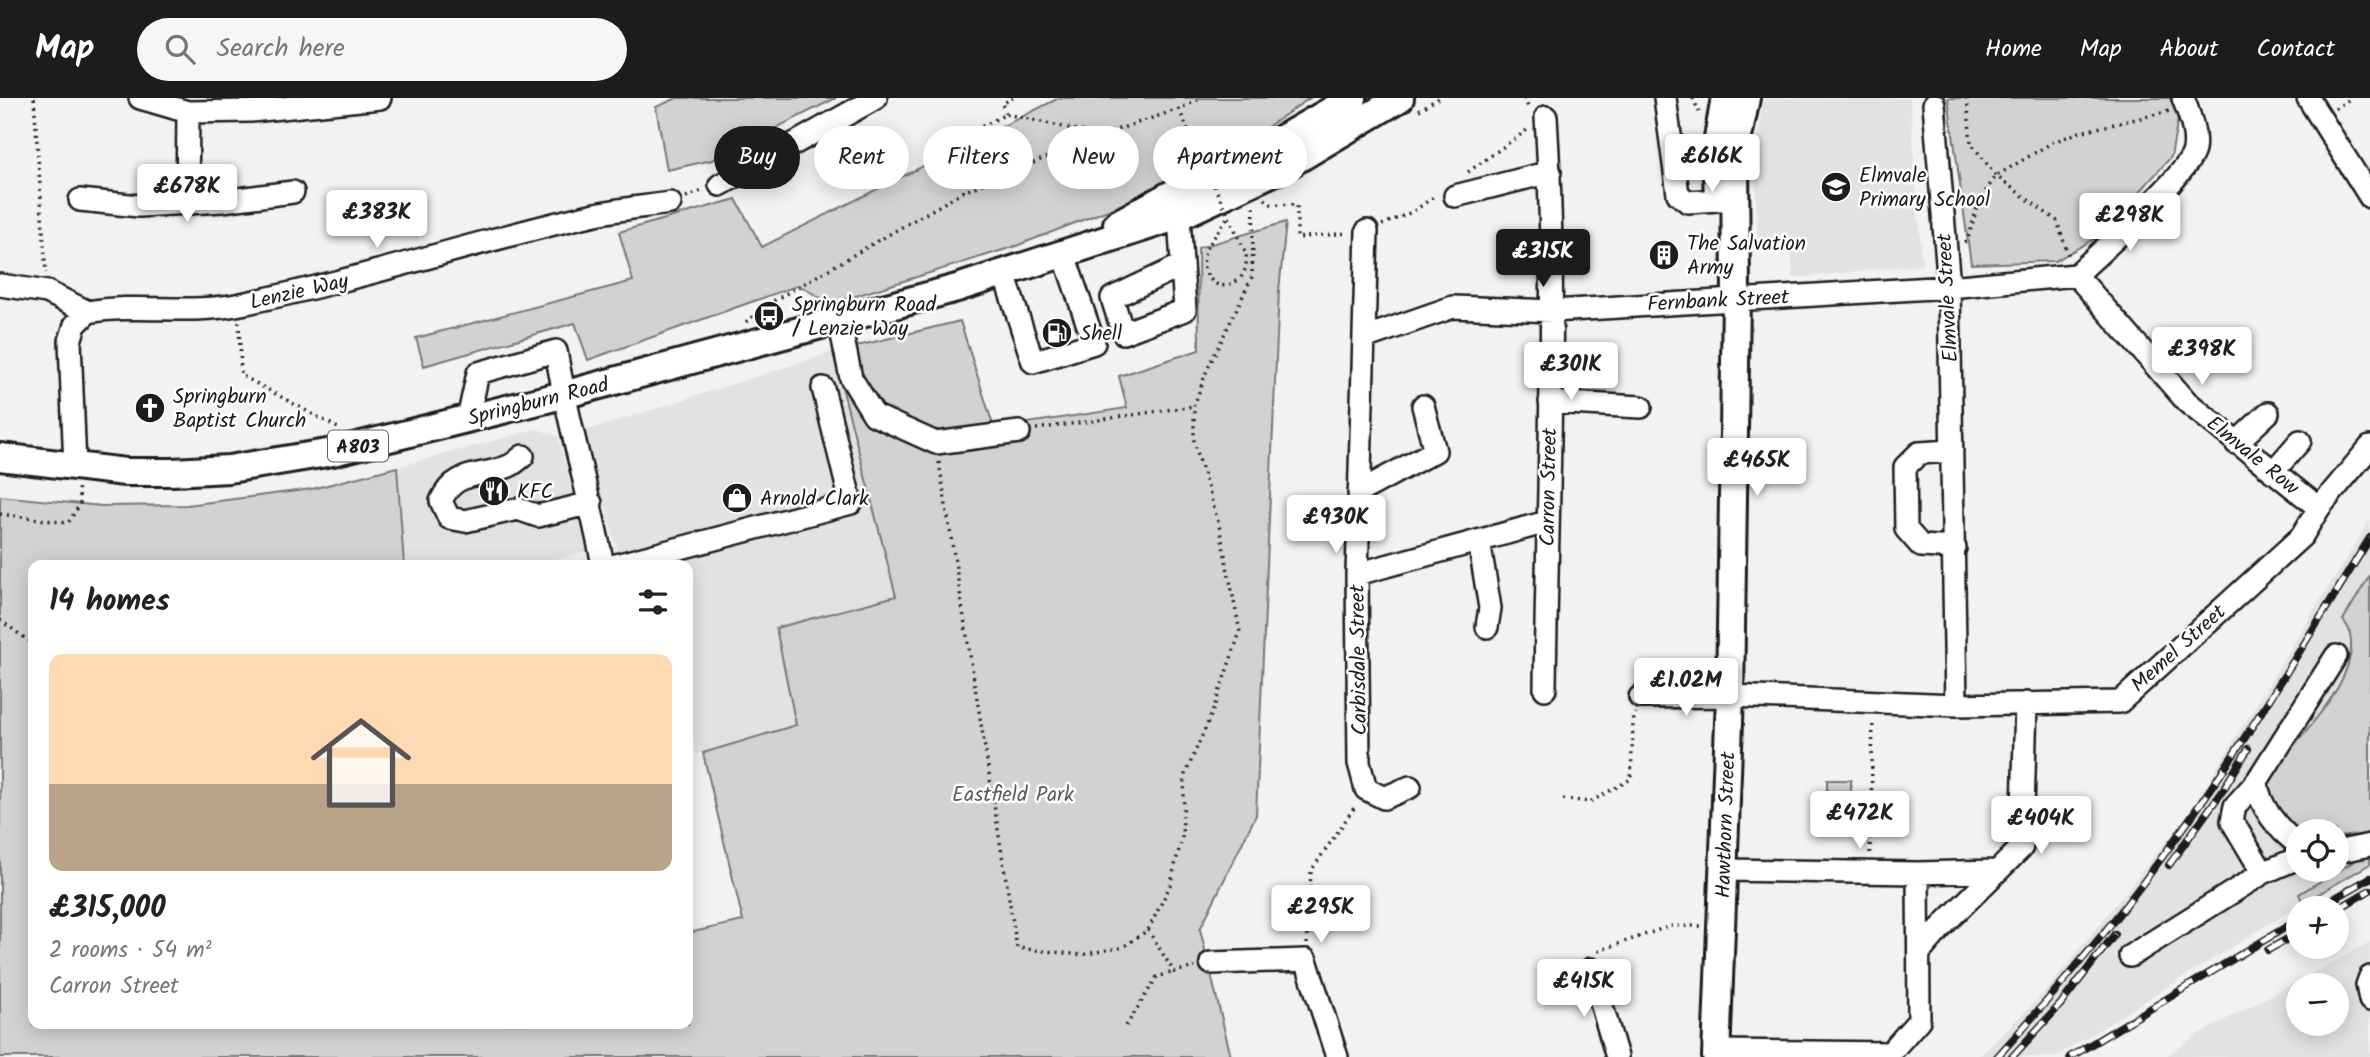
<!DOCTYPE html>
<meta charset="utf-8">
<style>
:root{--surface:#fff;--page:#f6f6f6;--text:#222;--muted:#767676;--accent:#1c1c1c}
body{margin:0;font-family:Kalam,sans-serif;background:var(--page);color:var(--text);height:100vh;display:flex;flex-direction:column;font-size:26px;white-space:nowrap}
*{box-sizing:border-box;margin:0}
p{font-size:23px;color:var(--muted)}
.icon{flex:none;width:38px;height:38px;fill:none;stroke:currentColor;stroke-width:2;stroke-linecap:round;stroke-linejoin:round}
.map{position:relative;flex:1;overflow:hidden}
.details{position:absolute;left:28px;top:462px;width:665px;height:469px;display:flex;flex-direction:column;background:var(--surface);border-radius:14px;box-shadow:0 4px 18px #0003}
.details>*{flex:none}
.hud{position:absolute;left:714px;top:28px;width:665px;height:63px;display:flex;gap:14px}
.tools{position:absolute;left:2286px;top:721px;display:grid;gap:14px}
.tools a{display:grid;place-items:center;width:63px;height:63px;border-radius:50%;background:var(--surface);box-shadow:0 4px 18px #0003;font-size:35px}
.price{position:absolute;translate:-50% -60px;padding:0 16px;border-radius:7px;background:#fff;color:#222;font-size:23px;line-height:46px;filter:drop-shadow(0 2px 4px #0008)}
.price::after{content:'';position:absolute;left:50%;top:42px;width:21px;height:16px;margin-left:-10px;background:inherit;clip-path:polygon(0 0,100% 0,50% 100%)}
.price.active{background:var(--accent);color:#fff}
ul{padding:0;list-style:none}
li{display:grid;align-content:center;gap:14px;height:371px;padding:0 21px}
li span{display:grid;place-items:center;height:217px;border-radius:14px;color:#555}
li>.icon{margin-inline-start:auto}
span .icon{width:126px;height:126px;fill:#fffc;stroke-width:1}
li b{font-size:30px}
h2{display:flex;justify-content:space-between;align-items:center;height:84px;padding:0 21px;font-size:30px}
.pill{padding:0 24px;border-radius:32px;background:var(--surface);box-shadow:0 4px 18px #0003;font-size:24px;line-height:63px}
.pill.active{background:var(--accent);color:#fff}
header{display:flex;align-items:center;gap:42px;box-sizing:border-box;height:98px;padding:0 35px;background:var(--accent);color:#fff}
header strong{font-size:33px}
nav{display:flex;gap:38px;margin-inline-start:auto;font-size:24px}
.search{width:490px;height:63px;background:var(--page);display:flex;align-items:center;gap:18px;box-sizing:border-box;padding:0 24px;border-radius:38px;color:var(--muted);font-size:26px}
.map>svg:first-child{display:block}
.built{fill:#e2e2e2;fill-rule:evenodd}
.green{fill:#d2d2d2;stroke:#777;stroke-width:2}
.lines{fill:none;stroke-linecap:round;stroke-linejoin:round}
.minor-casing{stroke:#1c1c1c;stroke-width:26}
.major-casing{stroke:#1c1c1c;stroke-width:32}
.path{stroke:#1c1c1c;stroke-width:3.5;stroke-dasharray:2 5;stroke-linecap:butt}
.minor{stroke:#fff;stroke-width:21}
.major{stroke:#fff;stroke-width:26}
.rail-casing{stroke:#1c1c1c;stroke-width:8}
.rail{stroke:#fff;stroke-width:5;stroke-dasharray:16;stroke-linecap:butt}
.path-bridge{stroke:#1c1c1c;stroke-width:3.5;stroke-dasharray:2 5;stroke-linecap:butt}
.labels{text-anchor:middle;stroke-width:5;stroke-linejoin:round;paint-order:stroke}
.shield{fill:#fff;stroke:#606060;stroke-width:2}
.shield-label{font-size:19px;font-weight:bold;fill:#1c1c1c}
.poi-label{font-size:21px;fill:#1c1c1c;stroke:#fff;text-anchor:start}
.street-label{font-size:21px;fill:#1c1c1c;stroke:#fff}
.park-label{font-size:21px;fill:#5c5c5c;stroke:#fff}
</style>
<header>
<strong>Map</strong>
<div class="search"><svg class="icon" aria-label="search" viewBox="0 0 24 24"><circle cx="10" cy="10" r="6"/><path d="M15 15l6 6"/></svg>Search here</div>
<nav><a>Home</a><a>Map</a><a>About</a><a>Contact</a></nav>
</header>
<div class="map">
<svg width="2370" height="959" viewBox="0 0 2370 959">
<rect width="100%" height="100%" fill="#f2f2f2"/>
<filter id="ink" filterUnits="userSpaceOnUse"><feTurbulence type="fractalNoise" baseFrequency=".0143" numOctaves="2"/><feDisplacementMap in="SourceGraphic" scale="14" xChannelSelector="R" yChannelSelector="G"/><feConvolveMatrix kernelMatrix="1 2 1 2 8 2 1 2 1" color-interpolation-filters="sRGB"/></filter>
<g filter="url(#ink)">
<path class="built" d="M1765 0H1910L1922 167 1793 180 1791 146 1758 151 1755 69 1762 11Z
M833 254 896 498 777 530 797 627 696 656 688 619V467H621L585 333Z
M537 331 558 338 588 453 532 467H404L397 369Z
M2370 422V766L2277 821 2055 959H1978L2046 893 2190 714ZM2298 733H2336V772H2298Z
M2370 844V959H2165L2199 936ZM2298 887H2336V926H2298Z"/>
<path class="green" d="M677 0H836L712 62 667 72 656 9Z
M1059 0H1310L1195 78 1016 148 830 206 799 187 588 262 575 225 424 268 416 240 633 183 619 134 736 101 762 149Z
M1948 0H2170L2178 20 2171 59 2101 137 2055 163 1971 166Z
M1286 124 1279 193 1256 717 1200 831 1231 959H0V398L102 408 187 407 312 391 397 369 404 467H33V926H688V835L743 823 703 655 796 627 776 530 896 498 833 254 960 223 994 330 1127 310 1119 278 1199 252 1198 150Z
M2370 477V736L2336 739V733H2298C2286 723 2267 708 2268 690 2268 676 2281 663 2289 653 2313 624 2359 577 2350 536 2350 531 2346 526 2343 522Z
M1827 682H1851V715H1827Z
M2370 754V766L2303 805 2299 796Z"/>
<g class="lines">
<g class="minor-casing">
<path id="minor" d="M140 0 188 14 251 13 380 0
M1665 0 1678 96 1688 104 1734 101
M2308 0 2370 99
M1934 6 1949 189 1956 607
M720 87 876 0
M1455 98 1550 74
M80 102 139 108 222 103 293 94
M187 105 188 14
M1179 118 1185 212 1123 235 1112 200 1182 167
M1367 133 1357 476 1359 665 1366 691 1384 700 1410 689
M1004 176 1033 264 1094 245 1063 154
M2076 177 2187 304 2319 410
M2076 177C2097 157 2190 75 2194 52 2197 35 2189 16 2183 0
M0 187 47 194 88 214
M88 214C139 205 190 217 241 206 359 182 474 144 591 117 617 111 644 109 670 105
M839 222 851 280 874 317 936 345 1019 334
M1364 240 1453 209 1553 213 1949 189 2076 177
M1550 304 1641 309
M468 321 478 275 556 253C568 325 589 396 603 467
M2236 345 2268 315
M1952 353 1919 355 1905 369 1906 431 1921 448 1955 450
M523 358C519 361 514 366 509 368 481 380 455 371 441 403L449 420 465 423 518 411 538 418 591 405
M75 369 70 243 75 227 88 214
M2273 374 2300 343
M1359 394 1435 353 1423 308
M1479 443 1490 510 1487 529
M616 467 851 405 823 290
M1357 476 1547 424
M1545 591C1547 400 1558 209 1546 19
M1640 599 1730 598 1956 607 2120 604 2302 438 2319 410 2370 349
M2257 683C2258 707 2278 732 2298 746
M2336 754 2370 747
M1724 772 1918 775 1996 773
M2263 775 2232 723 2235 708 2257 683 2336 558
M1919 855 1947 823 2022 749 2026 605
M2130 858 2263 775 2298 760
M1211 865 1306 862 1337 959
M1591 871 1617 959
M2370 879 2367 887 2370 902
M1716 953 1890 955 1919 922 1918 775"/>
</g>
<g class="major-casing">
<path id="major" d="M1718 99 1716 52 1725 0
M1117 126 1170 97 1231 70 1353 0
M0 359 125 374H172L229 371 333 354 563 297 957 190 1179 118 1286 68 1400 0
M1716 959 1730 598 1736 201 1735 54 1746 0"/>
</g>
<path class="path" d="M34 0 46 175
M1524 0 1529 11
M1693 0 1699 14
M1967 0 1971 45 1996 78 2057 123 2069 159
M1179 11 1190 37
M2335 11 2351 0
M1419 12 1439 0
M1006 16 1099 37
M1468 74 1527 32
M963 94 977 31 1006 16 1002 6 1013 0
M686 99 705 92
M1265 101 1271 106 1297 107V140L1348 135
M1382 127 1414 113 1436 97
M1964 144 1968 141 1979 103 1996 78 2053 44 2080 34 2170 13
M1210 145 1227 120
M239 224 241 277 338 330
M746 224 763 209 963 94 1101 37 1179 11 1201 0
M1036 331 1194 308
M939 364 1017 850 1081 857 1123 849 1148 832 1170 788 1182 739 1185 677 1212 615 1240 534 1219 427 1194 344V308L1207 272 1252 179 1254 106
M0 416 68 425 80 406 78 388
M0 522 33 546
M1563 701 1590 704 1631 681 1633 624 1636 615
M1870 755 1873 622
M1148 832 1174 874 1195 869
M1307 846 1311 773 1356 707
M1598 853 1670 828H1702
M1126 928 1157 879 1174 874"/>
<use href="#minor" class="minor"/>
<use href="#major" class="major"/>
<g class="rail-casing">
<path id="rail" d="M2169 767 2221 695 2248 651
M2318 810 2370 780
M2336 812 2370 792
M2268 852 2298 835
M1997 959C2053 897 2108 833 2157 766 2235 662 2301 550 2370 440
M2012 959 2060 907 2115 836
M2070 959 2298 822"/>
</g>
<use href="#rail" class="rail"/>
<path class="path-bridge" d="M1190 37 1246 155C1248 174 1241 187 1220 188 1202 180 1199 160 1210 145"/>
</g>
</g>
<defs>
<g id="school-disc" transform="scale(1.575)"><circle r="9.5" fill="#1c1c1c" stroke="#fff"/><path d="M0-5L7-2L0 1L-7-2ZM-4 1L0 2.5L4 1V4Q0 6-4 4Z" fill="#fff"/></g>
<g id="building-disc" transform="scale(1.575)"><circle r="9.5" fill="#1c1c1c" stroke="#fff"/><path d="M-4-6H4V6H1V3H-1V6H-4ZM-2.5-4.3h1.7v1.8h-1.7ZM.8-4.3h1.7v1.8H.8ZM-2.5-1h1.7V.8h-1.7ZM.8-1h1.7V.8H.8Z" fill="#fff"/></g>
<g id="bus-disc" transform="scale(1.575)"><circle r="9.5" fill="#1c1c1c" stroke="#fff"/><path d="M-5-6H5V4H4V6H2V4H-2V6H-4V4H-5ZM-3.5-4V0h7V-4ZM-3.5 1.2v1.5H-2V1.2ZM2 1.2v1.5H3.5V1.2Z" fill="#fff"/></g>
<g id="fuel-disc" transform="scale(1.575)"><circle r="9.5" fill="#1c1c1c" stroke="#fff"/><path d="M-5.5-6h7V0h2V4h1.3V-2.5L3-4.5l.8-.8L6-3V5H2.5V1h-1V6h-7ZM-4.2-4.7v3.2H.2V-4.7Z" fill="#fff"/></g>
<g id="church-disc" transform="scale(1.575)"><circle r="9.5" fill="#1c1c1c" stroke="#fff"/><path d="M-1.2-6h2.4v3.5h3.3v2.4h-3.3V6h-2.4V-.1h-3.3v-2.4h3.3Z" fill="#fff"/></g>
<g id="restaurant-disc" transform="scale(1.575)"><circle r="9.5" fill="#1c1c1c" stroke="#fff"/><path d="M-5-6h1v4h1v-4h1v4h1v-4h1v5L-1.5 .5V6h-2V.5L-5-1ZM5-6V6H3V1.5H1.5Q1.5-4 5-6Z" fill="#fff"/></g>
<g id="shop-disc" transform="scale(1.575)"><circle r="9.5" fill="#1c1c1c" stroke="#fff"/><path d="M-5-2.5h2.3a2.7 3.5 0 0 1 5.4 0H5L5.5 6h-11ZM-1.5-2.5h3a1.5 2.3 0 0 0-3 0Z" fill="#fff"/></g>
</defs>
<g fill-rule="evenodd">
<use href="#school-disc" x="1836" y="89"/>
<use href="#building-disc" x="1664" y="157"/>
<use href="#bus-disc" x="769" y="218"/>
<use href="#fuel-disc" x="1057" y="235"/>
<use href="#church-disc" x="150" y="310"/>
<use href="#restaurant-disc" x="494" y="393"/>
<use href="#shop-disc" x="737" y="400"/>
</g>
<g class="labels">
<rect class="shield" x="328" y="332.5" width="60" height="31" rx="5"/>
<g class="shield-label">
<text x="358" y="355">A803</text>
</g>
<g class="poi-label">
<text x="1859" y="84">Elmvale<tspan x="1859" dy="24">Primary School</tspan></text>
<text x="1687" y="152">The Salvation<tspan x="1687" dy="24">Army</tspan></text>
<text x="792" y="213">Springburn Road<tspan x="792" dy="24">/ Lenzie Way</tspan></text>
<text x="1080" y="242">Shell</text>
<text x="173" y="305">Springburn<tspan x="173" dy="24">Baptist Church</tspan></text>
<text x="517" y="400">KFC</text>
<text x="760" y="407">Arnold Clark</text>
</g>
<g class="street-label">
<text transform="translate(299 193) rotate(-13)" y="7">Lenzie Way</text>
<text transform="translate(1947 200) rotate(-93)" y="7">Elmvale Street</text>
<text transform="translate(1718 202) rotate(-3)" y="7">Fernbank Street</text>
<text transform="translate(538 303) rotate(-14)" y="7">Springburn Road</text>
<text transform="translate(2253 357) rotate(39)" y="7">Elmvale Row</text>
<text transform="translate(1548 389) rotate(-89)" y="7">Carron Street</text>
<text transform="translate(2178 550) rotate(-42)" y="7">Memel Street</text>
<text transform="translate(1358 562) rotate(-91)" y="7">Carbisdale Street</text>
<text transform="translate(1725 727) rotate(-88)" y="7">Hawthorn Street</text>
</g>
<g class="park-label">
<text x="1013" y="703">Eastfield Park</text>
</g>
</g>
</svg>
<div class="tools">
<a><svg class="icon" aria-label="locate" viewBox="0 0 24 24"><circle cx="12" cy="12" r="6"/><path d="M12 2v4M12 18v4M2 12h4M18 12h4"/></svg></a>
<a>+</a>
<a>−</a>
</div>
<b class="price" style="left:1712px;top:96px">£616K</b>
<b class="price" style="left:187px;top:126px">£678K</b>
<b class="price" style="left:377px;top:152px">£383K</b>
<b class="price" style="left:2130px;top:155px">£298K</b>
<b class="price active" style="left:1543px;top:191px">£315K</b>
<b class="price" style="left:2202px;top:289px">£398K</b>
<b class="price" style="left:1571px;top:304px">£301K</b>
<b class="price" style="left:1757px;top:400px">£465K</b>
<b class="price" style="left:1336px;top:457px">£930K</b>
<b class="price" style="left:1686px;top:620px">£1.02M</b>
<b class="price" style="left:1860px;top:753px">£472K</b>
<b class="price" style="left:2041px;top:758px">£404K</b>
<b class="price" style="left:1321px;top:847px">£295K</b>
<b class="price" style="left:1584px;top:921px">£415K</b>
<div class="hud">
<a class="pill active">Buy</a>
<a class="pill">Rent</a>
<a class="pill">Filters</a>
<a class="pill">New</a>
<a class="pill">Apartment</a>
</div>
<section class="details">
<h2>14 homes<svg class="icon" aria-label="filters" viewBox="0 0 24 24"><path d="M4 7h16M4 17h16"/><circle cx="9" cy="7" r="2"/><circle cx="15" cy="17" r="2"/></svg></h2>
<ul>
<li><span style="background:linear-gradient(#ffd9b3 60%,#b9a48a 0)"><svg class="icon" aria-label="home" viewBox="0 0 24 24"><path d="M3 11l9-7 9 7M6 9v11h12V9"/></svg></span><div><b>£315,000</b><p>2 rooms · 54 m²</p><p>Carron Street</p></div></li>
</ul>
</section>
</div>
